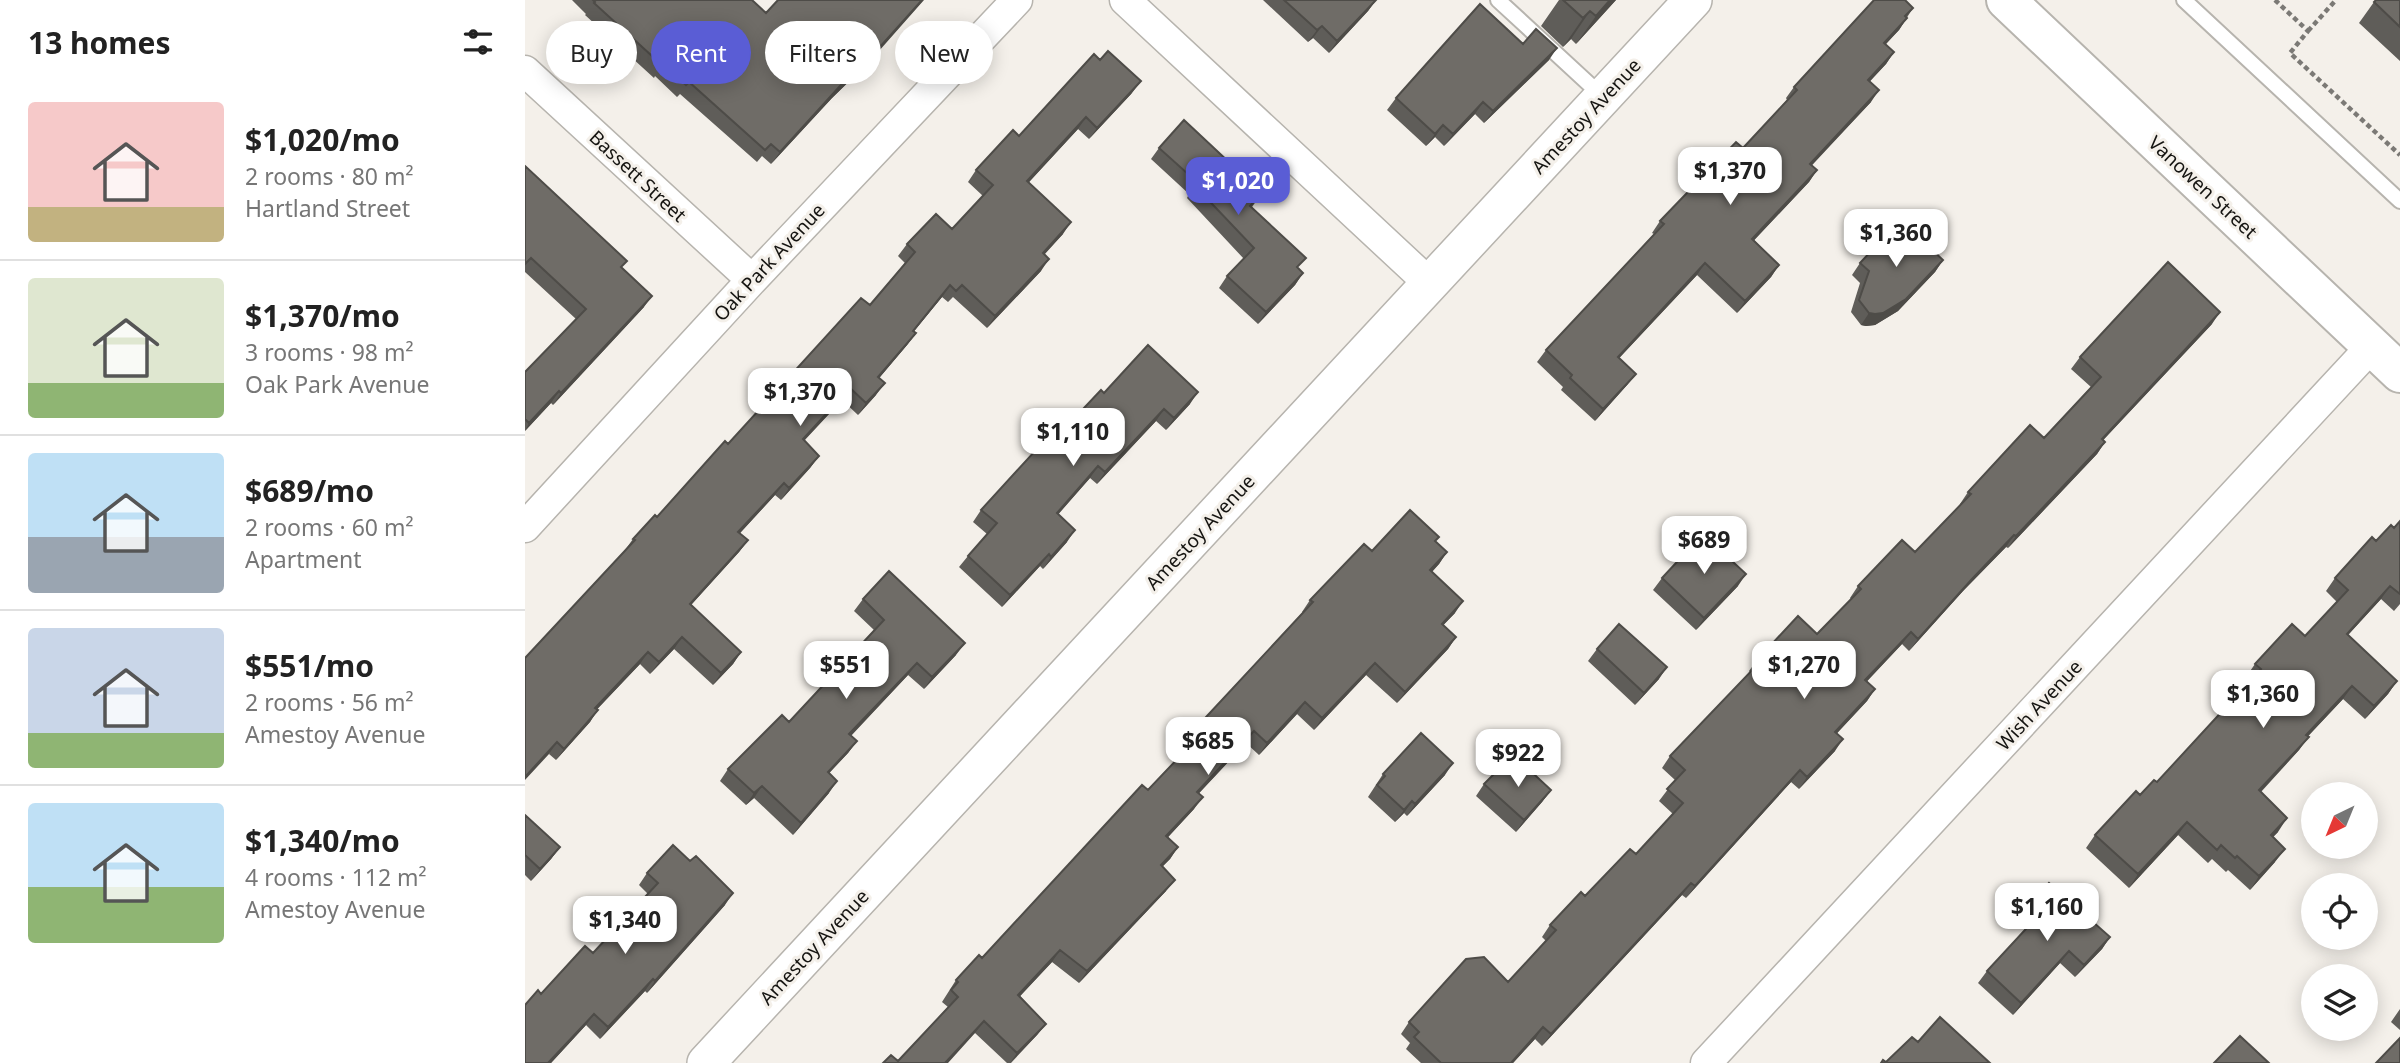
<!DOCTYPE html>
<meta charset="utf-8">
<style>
:root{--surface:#fff;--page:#f6f6f6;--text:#222;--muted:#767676;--line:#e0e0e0;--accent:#5a5dd5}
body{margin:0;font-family:"Noto Sans",sans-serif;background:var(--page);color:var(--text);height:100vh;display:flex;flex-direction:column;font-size:26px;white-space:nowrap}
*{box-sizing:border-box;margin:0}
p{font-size:23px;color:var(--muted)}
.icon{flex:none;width:38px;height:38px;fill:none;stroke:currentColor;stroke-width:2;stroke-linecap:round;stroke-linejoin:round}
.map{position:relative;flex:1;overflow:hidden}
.side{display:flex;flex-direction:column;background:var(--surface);width:525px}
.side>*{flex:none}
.banner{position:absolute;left:21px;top:21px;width:665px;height:63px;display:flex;gap:14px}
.needle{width:46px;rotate:223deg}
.fabs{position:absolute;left:1776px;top:782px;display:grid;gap:14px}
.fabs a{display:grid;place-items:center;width:77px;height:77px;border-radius:50%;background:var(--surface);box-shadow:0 4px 18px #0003;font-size:35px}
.price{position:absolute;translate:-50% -60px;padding:0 16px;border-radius:14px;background:#fff;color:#222;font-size:23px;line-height:46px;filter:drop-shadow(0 2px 4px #0008)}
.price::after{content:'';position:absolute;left:50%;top:42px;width:21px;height:16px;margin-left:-10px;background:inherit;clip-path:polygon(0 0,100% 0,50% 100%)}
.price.active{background:var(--accent);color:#fff}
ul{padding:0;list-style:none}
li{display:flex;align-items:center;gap:21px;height:175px;padding:0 28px}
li+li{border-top:2px solid var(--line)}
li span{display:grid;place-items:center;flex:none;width:196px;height:140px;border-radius:7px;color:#555}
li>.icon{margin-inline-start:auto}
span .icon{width:84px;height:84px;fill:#fffc;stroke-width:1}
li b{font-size:30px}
h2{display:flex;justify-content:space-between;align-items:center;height:84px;padding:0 28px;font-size:30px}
.pill{padding:0 24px;border-radius:32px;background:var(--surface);box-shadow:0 4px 18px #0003;font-size:24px;line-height:63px}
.pill.active{background:var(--accent);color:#fff}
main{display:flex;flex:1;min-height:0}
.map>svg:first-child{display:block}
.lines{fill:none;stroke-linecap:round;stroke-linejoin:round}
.service-casing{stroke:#b7b4ae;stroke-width:18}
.minor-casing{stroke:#b7b4ae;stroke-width:33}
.tertiary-casing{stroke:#b7b4ae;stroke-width:40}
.secondary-casing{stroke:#b7b4ae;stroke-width:42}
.path{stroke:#7b7975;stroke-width:4.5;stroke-dasharray:5 3.5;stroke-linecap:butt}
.service{stroke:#fff;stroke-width:14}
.minor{stroke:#fff;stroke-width:30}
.tertiary{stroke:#fff;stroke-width:37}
.secondary{stroke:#fff;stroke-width:38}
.wall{fill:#5f5d59}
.shaded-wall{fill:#4e4c48}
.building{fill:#6f6c67;stroke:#4e4c48;stroke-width:2}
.labels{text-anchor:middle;stroke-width:6;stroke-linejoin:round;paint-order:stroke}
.street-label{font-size:19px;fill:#151411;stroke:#f4f0ea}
</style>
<main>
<section class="side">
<h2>13 homes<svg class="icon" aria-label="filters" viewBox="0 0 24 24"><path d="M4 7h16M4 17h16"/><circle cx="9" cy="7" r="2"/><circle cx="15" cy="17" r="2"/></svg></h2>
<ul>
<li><span style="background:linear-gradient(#f6c9c9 75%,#c2b280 0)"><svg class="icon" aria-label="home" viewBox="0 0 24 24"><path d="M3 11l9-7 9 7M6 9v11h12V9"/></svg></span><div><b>$1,020/mo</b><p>2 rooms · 80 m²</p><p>Hartland Street</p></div></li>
<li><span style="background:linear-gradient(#dfe7d0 75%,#8fb573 0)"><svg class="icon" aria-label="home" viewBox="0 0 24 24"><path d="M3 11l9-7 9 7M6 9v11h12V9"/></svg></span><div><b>$1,370/mo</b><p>3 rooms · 98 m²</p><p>Oak Park Avenue</p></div></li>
<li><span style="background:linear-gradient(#bfe0f5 60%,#9aa5b1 0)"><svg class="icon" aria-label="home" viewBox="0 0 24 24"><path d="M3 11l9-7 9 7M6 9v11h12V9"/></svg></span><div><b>$689/mo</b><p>2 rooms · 60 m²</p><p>Apartment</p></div></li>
<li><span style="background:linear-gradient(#c9d6e8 75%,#8fb573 0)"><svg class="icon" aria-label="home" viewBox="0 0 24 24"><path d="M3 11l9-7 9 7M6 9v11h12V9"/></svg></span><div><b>$551/mo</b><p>2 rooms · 56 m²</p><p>Amestoy Avenue</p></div></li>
<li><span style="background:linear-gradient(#bfe0f5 60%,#8fb573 0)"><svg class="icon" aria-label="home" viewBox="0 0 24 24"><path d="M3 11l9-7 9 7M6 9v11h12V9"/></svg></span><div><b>$1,340/mo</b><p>4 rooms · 112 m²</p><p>Amestoy Avenue</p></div></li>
</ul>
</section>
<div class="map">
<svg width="1875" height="1063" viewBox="0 0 1875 1063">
<rect width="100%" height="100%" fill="#f4f0ea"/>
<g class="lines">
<g class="service-casing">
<path id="service" d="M973 0 1077 96
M1659 0 1875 201"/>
</g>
<g class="minor-casing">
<path id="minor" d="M600 0 905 284
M0 71 227 280
M0 527 227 280 492 0
M1181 1063 1847 346"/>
</g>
<g class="tertiary-casing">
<path id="tertiary" d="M181 1063 1168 0"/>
</g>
<g class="secondary-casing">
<path id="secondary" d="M1481 0 1875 373"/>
</g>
<path class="path" d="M1750 0 1783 31 1765 53 1875 155
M1783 31 1811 0"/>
<use href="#service" class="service"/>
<use href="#minor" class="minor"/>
<use href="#tertiary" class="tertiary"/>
<use href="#secondary" class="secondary"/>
</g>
<path class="wall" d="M47 0H227L241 13 346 60 307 98 246 164 237 156 232 162 155 94 152 97 130 76 129 78 60 15 61 14Z
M738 0H851L843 11 804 53 788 38 783 42Z
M1034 0H1091L1051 44 1046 39 1038 47 1016 26Z
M1875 0V61L1834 23 1849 2Z
M1388 8 1374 30 1360 44 1369 52 1361 64 1345 81 1346 102 1286 165 1292 170 1284 182 1229 240 1254 265 1246 277 1212 313 1172 275 1094 358 1111 374 1102 385 1070 421 1036 390 1038 387 1012 362 1021 350 1129 234 1127 233 1135 221 1218 148 1262 100 1261 98 1269 87Z
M998 44 1024 60 959 123 950 114 919 146 910 137 901 146 862 110 871 98Z
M607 93 564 139 553 129 503 183 538 234 519 254 516 271 462 328 428 297 423 302 417 297 389 331 391 333 382 345 354 378 351 395 333 415 317 400 279 441 294 456 285 468 256 500 250 495 215 533 223 540 214 552 166 605 216 652 208 664 188 685 149 649 125 674 115 664 72 709 65 722 31 760 24 754 100 550 108 539 132 517 345 305 380 263 373 256 382 244 427 229 458 196 443 182 451 170 494 136Z
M634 148 737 193 727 207 773 268 778 273 770 285 733 324 694 288 702 276 719 259 662 198 664 194 626 159Z
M0 166 97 268 119 307 28 405 26 403 0 431V372L51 319 0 272Z
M1418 260 1410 272 1373 311 1350 325 1341 326 1336 325 1326 312 1335 283 1327 275 1335 263Z
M1687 324 1578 440 1580 442 1572 454 1483 548 1481 547 1438 591 1384 651 1377 644 1342 681 1350 689 1342 701 1312 733 1310 751 1274 789 1266 782 1161 898 1157 895 1017 1046 1010 1039 988 1063H896L881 1049 885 1043 876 1034 884 1022 983 982 1021 941 1017 937 1025 925 1111 854 1148 814 1134 801 1150 780 1137 768 1145 756 1225 672 1224 671 1232 660 1292 634 1326 599 1325 598 1333 586 1390 552 1436 505 1435 504 1443 492 1519 438 1566 387 1546 369 1555 357Z
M579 393 665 404 641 430 631 421 572 484 565 478 533 514 542 542 518 569 515 566 477 607 434 567 443 556 462 534 448 522 456 510Z
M1875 521V604L1869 611 1856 599 1823 635 1872 681 1863 694 1840 719 1818 699 1783 736 1774 750 1736 792 1753 832 1748 837 1750 862 1725 890 1703 870 1701 872 1687 859 1683 863 1653 835 1604 888 1561 848 1570 835 1615 795 1632 782 1725 681 1721 677 1730 664 1780 636 1812 602 1801 591 1810 578 1851 541 1869 528Z
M911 542 922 552 914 564 907 572 930 613 918 625 931 637 923 649 872 703 841 675 789 730 772 714 734 755 721 743 674 793 669 809 643 837 653 847 645 859 637 867 641 891 554 983 527 962 495 996 521 1024 512 1035 486 1063H482L450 1033 373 1061 423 1007 417 1002 431 980 457 958 665 746 660 741 669 730 778 612H777L785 600 847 551Z
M1137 578 1213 586 1171 630 1128 590Z
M338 599 431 655 399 689 383 675 326 736 332 741 323 753 304 773V793L268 835 229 798 221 805 195 781 203 769 264 722 349 630 329 611Z
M1072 649 1134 679 1110 705 1063 661Z
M990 773 1026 790 1017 802 991 832 951 796 959 784Z
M858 774 920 775 882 816 879 813 870 822 843 797Z
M0 815 35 847 26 859 6 881 0 875Z
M122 873 200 905 122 993 120 991 75 1039 61 1025 26 1063H0L16 994 68 953 123 894 114 885Z
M1501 909 1585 937 1577 949 1550 977 1535 963 1488 1015 1453 983 1462 971 1501 928 1493 920Z
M1875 1009V1030L1866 1022Z"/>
<path class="shaded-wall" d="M397 0H399L346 60 307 98 246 164 255 152 315 86Z
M851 0 843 11 804 53 812 41Z
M1085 0H1091L1051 44 1071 16Z
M1065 11 1046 39 1038 47 1058 18Z
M1382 18 1374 30 1351 55 1359 43Z
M797 26 788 38 783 42 792 30Z
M1032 48 1024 60 959 123 968 111Z
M1369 52 1361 64 1335 92 1343 80Z
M616 81 607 93 564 139 572 128Z
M1354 90 1346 102 1277 176 1285 164Z
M958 102 950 114 919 146 928 134Z
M561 117 553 129 494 193 502 181Z
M918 125 910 137 901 146 910 134Z
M1292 170 1284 182 1219 251 1227 239Z
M546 222 538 234 510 265 518 253Z
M524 259 516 271 462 328 470 316Z
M1418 260 1410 272 1373 311 1350 325 1341 326 1336 325 1344 313Z
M1180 263 1172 275 1084 369 1093 357Z
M1254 265 1246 277 1212 313 1220 301Z
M778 273 770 285 733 324 741 312Z
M425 285 417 297 380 342 388 331Z
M127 296 119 307 28 405 36 393Z
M1695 312 1687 324 1568 451 1577 439Z
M391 333 382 345 345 389 353 377Z
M1111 374 1102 385 1070 421 1078 409Z
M360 383 351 395 333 415 341 403Z
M325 388 317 400 269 451 278 439Z
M34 391 26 403 0 431 4 423Z
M673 392 665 404 641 430 649 418Z
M639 409 631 421 572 484 580 472Z
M1580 442 1572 454 1483 548 1491 536Z
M294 456 285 468 256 500 264 488Z
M573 466 565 478 524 525 532 513Z
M259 483 250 495 205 544 213 532Z
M550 530 542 542 518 569 526 557Z
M1489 535 1481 547 1438 591 1384 651 1393 639 1447 579Z
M223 540 214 552 156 616 165 604Z
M922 552 914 564 897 582 905 570Z
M524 554 515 566 477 607 485 595Z
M1221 574 1213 586 1171 630 1179 618Z
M1865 586 1856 599 1812 647 1822 634Z
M938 601 930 613 908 636 917 624Z
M1386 632 1377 644 1332 692 1340 680Z
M157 637 149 649 125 674 134 662Z
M931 637 923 649 872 703 880 692Z
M440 643 431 655 399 689 407 677Z
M123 652 115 664 62 720 70 708Z
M216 652 208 664 188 685 196 673Z
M392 663 383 675 316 746 324 734Z
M850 663 841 675 789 730 797 718Z
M1142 667 1134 679 1110 705 1119 693Z
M1872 681 1863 694 1840 719 1849 706Z
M1827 686 1818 699 1772 748 1781 735Z
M1350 689 1342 701 1302 744 1310 732Z
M780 702 772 714 734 755 742 743Z
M73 710 65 722 31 760 39 749Z
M729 731 721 743 664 804 672 792Z
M1784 737 1774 750 1725 803 1734 790Z
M1318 739 1310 751 1274 789 1282 777Z
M332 741 323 753 294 784 303 772Z
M32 742 24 754 0 780V777Z
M928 763 920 775 882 816 890 804Z
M1275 770 1266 782 1161 898 1170 886Z
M312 781 304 793 268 835 276 823Z
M237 786 229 798 221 805 229 793Z
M1026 790 1017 802 991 832 999 820Z
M678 797 669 809 633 848 641 836Z
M887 801 879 813 870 822 879 810Z
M1762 818 1753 832 1736 849 1746 835Z
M1662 822 1653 835 1604 888 1613 874Z
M35 847 26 859 6 881 15 869Z
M653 847 645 859 627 877 636 865Z
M1760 849 1750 862 1725 890 1734 876Z
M650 880 641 891 554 983 562 971Z
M1166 883 1157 895 1017 1046 1026 1034Z
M208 893 200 905 122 993 130 981Z
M1585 937 1577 949 1550 977 1559 965Z
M535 950 527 962 485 1007 493 995Z
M1544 951 1535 963 1488 1015 1496 1003Z
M128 979 120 991 75 1039 83 1027Z
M69 1014 61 1025 26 1063H23Z
M459 1021 450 1033 423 1063H420Z
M521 1024 512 1035 485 1063 492 1053Z
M1018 1027 1010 1039 988 1063H986Z"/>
<path class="building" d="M68 0H227L241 13 253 0H397L354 48 315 86 255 152 246 144 240 150 164 82 161 85 139 64 138 66 69 3 70 2Z
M759 0H851L812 41 797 26 792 30Z
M1038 0H1085L1071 16 1065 11 1058 18Z
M1349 0H1380L1388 8 1380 16 1382 18 1359 43 1369 52 1343 80 1354 90 1285 164 1292 170 1227 239 1254 265 1220 301 1180 263 1093 357 1111 374 1078 409 1045 378 1047 375 1021 350 1139 224 1135 221 1211 142 1218 148 1272 90 1269 87Z
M1851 0H1875V27L1849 2Z
M955 4 998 44 1011 29 1032 48 968 111 958 102 928 134 918 125 910 134 871 98Z
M583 51 616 81 572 128 561 117 502 181 546 222 518 253 524 259 470 316 437 285 431 291 425 285 388 331 391 333 353 377 360 383 341 403 325 388 278 439 294 456 264 488 259 483 213 532 223 540 165 604 216 652 196 673 157 637 134 662 123 652 70 708 73 710 39 749 32 742 0 777V658L110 540 108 539 130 515 132 517 200 441 203 444 336 298 345 305 390 252 382 244 411 214 427 229 468 185 451 170 488 130 494 136 569 54 575 60Z
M659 120 737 193 725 206 781 258 772 267 778 273 741 312 702 276 729 248 670 186 673 183 634 148Z
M0 166 102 261 96 267 127 296 36 393 34 391 4 423 0 419V372L61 309 6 258 0 264Z
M1375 220 1418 260 1381 299 1358 313 1350 314 1344 313 1334 300 1344 271 1335 263Z
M1643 262 1695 312 1577 439 1580 442 1491 536 1489 535 1447 579 1393 639 1386 632 1340 680 1350 689 1310 732 1318 739 1282 777 1275 770 1170 886 1166 883 1026 1034 1018 1027 986 1063H916L889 1037 894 1032 884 1022 941 959 959 957 983 982 1031 930 1025 925 1056 892 1060 896 1105 849 1111 854 1158 803 1142 789 1160 770 1145 756 1235 662 1232 660 1273 616 1292 634 1336 589 1333 586 1377 540 1390 552 1446 494 1443 492 1505 425 1519 438 1576 377 1555 357Z
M623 345 673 392 649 418 639 409 580 472 573 466 532 513 550 530 526 557 524 554 485 595 443 556 472 523 456 510 521 439 526 443 576 390 579 393Z
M885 510 914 537 910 541 922 552 905 570 938 601 917 624 931 637 880 692 850 663 797 718 780 702 742 743 729 731 672 792 678 797 641 836 653 847 636 865 650 880 562 971 535 950 493 995 521 1024 492 1053 459 1021 420 1063H358L366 1055 373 1061 433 997 426 990 433 982 431 980 454 955 457 958 617 785 623 790 675 735 669 730 788 602 785 600 839 544 847 551Z
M1875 521V594L1865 586 1822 634 1872 681 1849 706 1827 686 1781 735 1784 737 1734 790 1762 818 1746 835 1760 849 1734 876 1712 856 1710 858 1696 845 1692 850 1662 822 1613 874 1570 835 1611 791 1615 795 1629 780 1632 782 1736 669 1730 664 1767 624 1780 636 1823 590 1810 578 1847 537 1851 541 1866 525 1869 528Z
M1178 534 1221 574 1179 618 1137 578Z
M364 571 440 643 407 677 392 663 324 734 332 741 303 772 312 781 276 823 237 786 229 793 203 769 257 715 264 722 359 620 338 599Z
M1094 624 1142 667 1119 693 1072 649Z
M896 733 928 763 890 804 887 801 879 810 852 785 860 776 858 774Z
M980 763 990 773 998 764 1026 790 999 820 959 784Z
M0 815 35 847 15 869 0 855Z
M148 845 165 861 171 856 208 893 130 981 128 979 83 1027 69 1014 23 1063H0V1005L13 990 16 994 60 946 68 953 133 883 122 873Z
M1524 883 1585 937 1559 965 1544 951 1496 1003 1462 971 1511 918 1501 909Z
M1415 1017 1465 1063H1356L1358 1060 1361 1062 1387 1037 1393 1042Z
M1715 1036 1744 1063H1689Z
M1875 1038V1063H1851Z"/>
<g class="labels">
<g class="street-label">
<text transform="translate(1061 116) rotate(-47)" y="7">Amestoy Avenue</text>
<text transform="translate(113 176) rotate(43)" y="7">Bassett Street</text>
<text transform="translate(1678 187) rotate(43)" y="7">Vanowen Street</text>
<text transform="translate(244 262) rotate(-47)" y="7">Oak Park Avenue</text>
<text transform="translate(675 532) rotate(-47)" y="7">Amestoy Avenue</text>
<text transform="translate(1514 705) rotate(-47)" y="7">Wish Avenue</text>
<text transform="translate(289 947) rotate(-47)" y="7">Amestoy Avenue</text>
</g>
</g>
</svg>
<div class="fabs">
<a><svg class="needle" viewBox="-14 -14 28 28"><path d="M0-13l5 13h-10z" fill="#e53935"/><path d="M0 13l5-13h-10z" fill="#767676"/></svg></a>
<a><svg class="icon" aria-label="locate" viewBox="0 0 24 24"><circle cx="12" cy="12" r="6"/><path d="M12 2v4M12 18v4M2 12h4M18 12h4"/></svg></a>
<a><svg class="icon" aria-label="layers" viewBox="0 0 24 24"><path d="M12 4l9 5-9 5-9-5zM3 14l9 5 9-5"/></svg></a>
</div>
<b class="price" style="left:1205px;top:207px">$1,370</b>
<b class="price active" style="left:713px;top:217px">$1,020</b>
<b class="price" style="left:1371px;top:269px">$1,360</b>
<b class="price" style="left:275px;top:428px">$1,370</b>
<b class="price" style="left:548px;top:468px">$1,110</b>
<b class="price" style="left:1179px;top:576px">$689</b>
<b class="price" style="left:321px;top:701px">$551</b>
<b class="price" style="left:1279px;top:701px">$1,270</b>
<b class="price" style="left:1738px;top:730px">$1,360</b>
<b class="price" style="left:683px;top:777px">$685</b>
<b class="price" style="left:993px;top:789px">$922</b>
<b class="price" style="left:1522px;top:943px">$1,160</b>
<b class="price" style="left:100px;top:956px">$1,340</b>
<div class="banner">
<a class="pill">Buy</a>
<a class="pill active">Rent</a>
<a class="pill">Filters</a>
<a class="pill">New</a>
</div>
</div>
</main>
